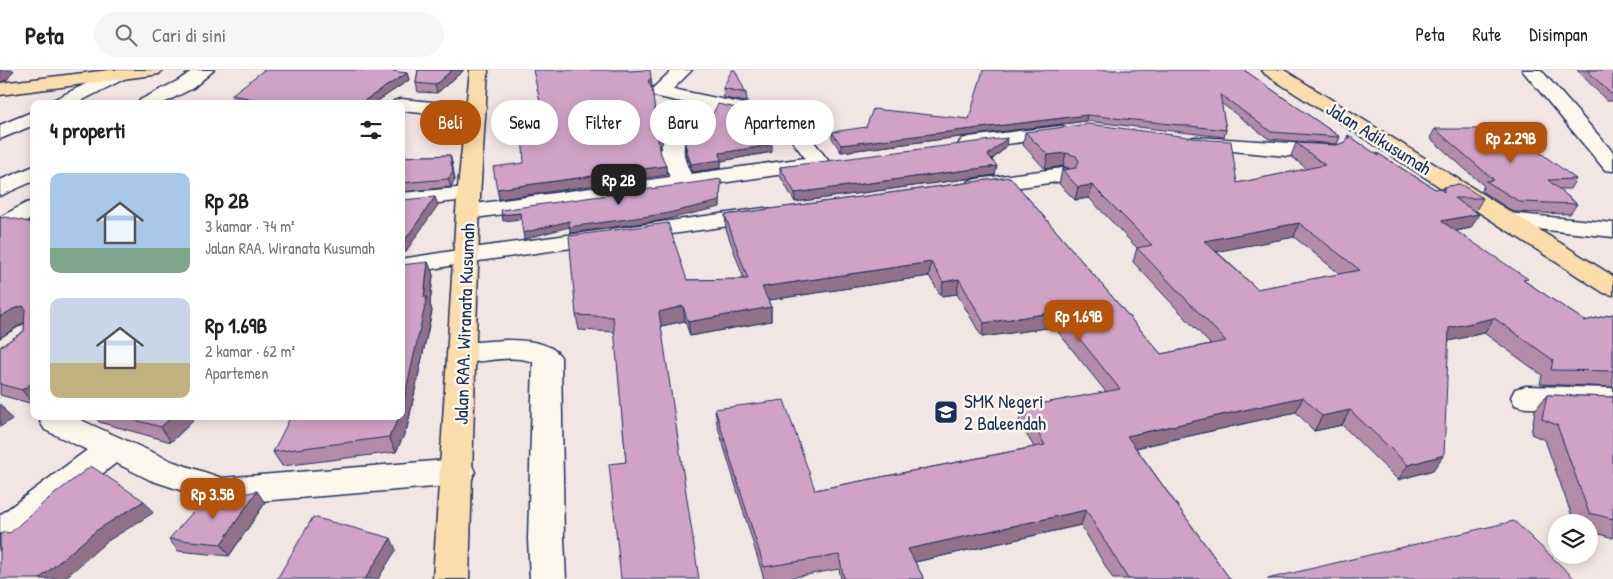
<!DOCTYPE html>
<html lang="id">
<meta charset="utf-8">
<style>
:root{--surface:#fff;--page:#f6f6f6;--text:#222;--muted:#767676;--line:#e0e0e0;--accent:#b45309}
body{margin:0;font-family:"Patrick Hand",sans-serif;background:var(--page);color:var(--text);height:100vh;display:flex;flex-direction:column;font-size:19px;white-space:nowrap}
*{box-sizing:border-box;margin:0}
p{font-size:16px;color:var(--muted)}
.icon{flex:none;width:28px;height:28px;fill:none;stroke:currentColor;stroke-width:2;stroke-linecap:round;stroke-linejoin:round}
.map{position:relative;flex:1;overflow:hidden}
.panel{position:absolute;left:30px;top:30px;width:375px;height:320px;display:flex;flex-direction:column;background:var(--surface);border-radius:10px;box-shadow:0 2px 12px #0003}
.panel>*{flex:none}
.guide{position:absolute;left:420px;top:30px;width:475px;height:45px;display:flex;gap:10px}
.tools{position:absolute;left:1548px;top:444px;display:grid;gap:10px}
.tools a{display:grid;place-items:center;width:50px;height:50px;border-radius:50%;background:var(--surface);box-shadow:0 2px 12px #0003;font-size:25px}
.price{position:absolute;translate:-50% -42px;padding:0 11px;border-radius:10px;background:var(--accent);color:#fff;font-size:16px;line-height:32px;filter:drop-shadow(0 1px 2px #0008)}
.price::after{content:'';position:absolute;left:50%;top:30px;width:15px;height:11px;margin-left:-8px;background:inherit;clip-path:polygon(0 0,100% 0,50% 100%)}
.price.active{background:#222;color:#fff}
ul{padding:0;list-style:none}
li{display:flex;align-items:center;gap:15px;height:125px;padding:0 20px}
li span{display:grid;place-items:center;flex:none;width:140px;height:100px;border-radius:10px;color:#555}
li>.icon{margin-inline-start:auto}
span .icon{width:60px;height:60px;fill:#fffc;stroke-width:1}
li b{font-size:21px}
h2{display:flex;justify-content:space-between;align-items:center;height:60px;padding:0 20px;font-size:21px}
.tag{padding:0 18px;border-radius:22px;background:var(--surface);box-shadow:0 2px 12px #0003;font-size:18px;line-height:45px}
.tag.active{background:var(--accent);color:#fff}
header{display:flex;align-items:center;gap:30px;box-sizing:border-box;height:70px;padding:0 25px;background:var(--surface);border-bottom:1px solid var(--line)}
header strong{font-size:24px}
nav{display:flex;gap:28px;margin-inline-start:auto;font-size:18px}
.search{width:350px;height:45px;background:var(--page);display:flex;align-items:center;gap:12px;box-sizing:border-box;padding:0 18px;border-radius:28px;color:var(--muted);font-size:19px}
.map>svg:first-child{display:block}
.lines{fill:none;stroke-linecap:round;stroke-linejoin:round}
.minor-casing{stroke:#1b2f5e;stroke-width:3}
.major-casing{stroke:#1b2f5e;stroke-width:3}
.minor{fill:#fbf7ec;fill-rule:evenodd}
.major{fill:#fbddab;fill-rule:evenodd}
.wall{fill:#b38caa;stroke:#1b2f5e;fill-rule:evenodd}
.shaded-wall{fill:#92728b;stroke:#1b2f5e}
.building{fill:#d0a3c6;stroke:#1b2f5e;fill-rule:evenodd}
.labels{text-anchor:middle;stroke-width:5;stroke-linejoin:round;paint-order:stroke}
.street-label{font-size:19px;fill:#1b2f5e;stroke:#fbf7ec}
.poi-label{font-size:19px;fill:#1b2f5e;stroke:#fbf7ec;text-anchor:start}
</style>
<header>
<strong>Peta</strong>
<div class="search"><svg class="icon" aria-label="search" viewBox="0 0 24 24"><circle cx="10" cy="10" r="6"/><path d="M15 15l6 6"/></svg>Cari di sini</div>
<nav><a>Peta</a><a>Rute</a><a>Disimpan</a></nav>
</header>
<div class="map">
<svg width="1613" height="509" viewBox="0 0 1613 509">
<rect width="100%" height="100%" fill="#f2e6e4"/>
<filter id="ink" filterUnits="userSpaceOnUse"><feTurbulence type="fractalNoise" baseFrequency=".02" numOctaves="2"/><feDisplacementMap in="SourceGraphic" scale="10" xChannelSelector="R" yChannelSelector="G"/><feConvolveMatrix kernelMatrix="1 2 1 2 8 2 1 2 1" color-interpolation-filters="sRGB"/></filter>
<g filter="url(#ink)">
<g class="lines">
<g class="minor-casing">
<path id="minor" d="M114 0H126L129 4 126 8 75 34H51L53 30Z
M193 0H214L193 18 162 34H138L140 30 179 10Z
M672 0H692L673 19 793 44 830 93 827 98 819 99 468 149 460 147 456 142 460 137 468 135 670 107C667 100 662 92 661 85 659 64 684 46 699 36L654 26 651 20ZM718 40 779 53 805 88 691 104C673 69 691 60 718 40Z
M1522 0H1541L1613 82V101L1605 100Z
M401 29 474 36 481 38 484 42 481 46 474 48 401 41V34H392L394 31Z
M34 41V55L0 69V55Z
M1061 56 1068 58 1071 62 1068 66 969 79 962 77 959 73 962 69 969 67Z
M1195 67 1338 76 1342 80 1338 84 1331 86H1287L1188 77 1185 73 1188 69Z
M34 96V111L0 126V110Z
M1063 98 1071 100 1074 105 1071 110 977 123 969 121 966 116 969 111 977 109Z
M468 117 476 119 479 124 476 129 401 137V123Z
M34 131V147L8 161 0 163V147L26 133Z
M764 138 772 140 776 145 772 150 465 193 401 205V189L465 179Z
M1507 143 1613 153V167L1499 155 1495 150 1499 145Z
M505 270C523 270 551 271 561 287L564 469 566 509H530L528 469 533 292C506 282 477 297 451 290L447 283 451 276 461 273Z
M1526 316 1613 318V340L1526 338 1515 335 1511 327 1515 319Z
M44 346H72L174 392 222 408 459 389 471 393 475 402 471 411 459 415 222 434 150 410 116 393 12 475 0 480V445L87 380 45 360 40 352Z"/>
</g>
<g class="major-casing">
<path id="major" d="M109 0H162L159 4 153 5 0 25V13Z
M470 0H488L480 127 469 509H433L457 127Z
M1262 0H1284L1613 206V225L1604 223 1265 4Z"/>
</g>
<use href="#minor" class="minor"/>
<use href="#major" class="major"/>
</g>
<path class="wall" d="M418 0H464L437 23 418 22 416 13Z
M1244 0 1340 67 1337 74 1269 69 1221 33 1226 60 1224 67 1086 51 841 82 832 68V62L969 49Z
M1577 0H1613V31H1607Z
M407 3 409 10 373 34H240L234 33 231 25Z
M723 18 746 23 747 32 724 28Z
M1435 59 1576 109 1570 119H1559L1577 134 1570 144 1514 142 1481 121 1484 116 1430 68Z
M1025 62 1237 113 1307 99 1291 86 1296 73 1337 75 1345 72 1348 65 1377 85V83L1435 119 1442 120 1444 117 1483 128 1475 142 1471 158 1456 161 1526 212 1585 251 1613 244V317L1540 314 1542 305 1484 263 1448 271 1433 400 1398 410 1342 355 1314 361 1296 342 1136 378 1230 509H1113L1081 455 915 492 924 509H841L839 499 784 509H764L717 354 715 339 815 420 1034 377 1019 352 1023 337 1106 322 1054 257 982 267 957 224 941 226 929 206 768 230 771 237V251L690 266 685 251 661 256 626 392 615 262 579 260 576 245 687 210 744 209 726 159 725 145 1010 107 1161 284 1210 274 1133 192 1137 178 1089 128 1075 130 1059 114 1062 100 1071 99 1063 96 1045 99 1023 75ZM1294 167 1340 204 1257 219 1216 181Z
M685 74 772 82 721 91V98L692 102 686 82Z
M1006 77 992 90 995 105 795 132 780 106V97Z
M450 85 452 93 455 110 451 117 401 122V87Z
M0 148 34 153 33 334 0 325V277L24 261 25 253 0 268Z
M428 192 433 205 430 234 432 241 407 358 396 382 282 396 273 382 401 346Z
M1547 325 1613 327V468L1589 461V452H1574L1545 370 1531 364 1535 340Z
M95 346H198L171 372 99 352Z
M265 433 229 486 178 481 169 469Z"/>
<path class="shaded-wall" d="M2 0H14L7 10 0 12V1Z
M452 0H464L437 23 435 15Z
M407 3 409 10 373 34H359Z
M651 8 652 17 649 20 648 11Z
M674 44 675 52 667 62 660 77V88L658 68 666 53Z
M1087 45 1086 51 841 82V75Z
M1007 68 1006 77 986 94 988 85Z
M772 75V82L721 91V98L692 102 691 94 720 83Z
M1066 83 1063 96 1045 99 1048 85Z
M450 85 452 93 455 110 451 117 448 109Z
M666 96 667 105 499 129 497 119Z
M997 96 995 105 795 132V123Z
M721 109 720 137 664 150 571 163 569 157 524 169 523 163 569 151Z
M1092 115 1089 128 1075 130 1078 117Z
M435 127 438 135 404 184 401 185V176Z
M520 143 521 149 503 151 502 145Z
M1479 144 1471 158 1434 165 1441 151Z
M1299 153 1294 167 1199 185 1204 171Z
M428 192 433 205 430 234 432 241 407 358 396 382 389 367 400 346H401L424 227Z
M931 192 929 206 763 231 762 217Z
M959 209 957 224 941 226 943 212Z
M23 236 33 250 23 253 0 268V247L13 239Z
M683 236 685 251 661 256 659 242Z
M771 237V251L690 266 688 252Z
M1058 242 1054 257 982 267 984 253Z
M1494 248 1484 263 1440 273 1449 258Z
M34 312V334H33L22 320Z
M1303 327 1296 342 1122 381 1127 366Z
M0 334 12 349 0 357Z
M1350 340 1342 355 1314 361 1322 346Z
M173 346H198L171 372 161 357Z
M1444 385 1433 400 1398 410 1408 395Z
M257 421 265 433 229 486 221 474Z
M144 431 153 443 106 472 64 509H39L97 460Z
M1086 440 1081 455 906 494 908 479Z
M391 468 396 480 378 509H365Z"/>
<path class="building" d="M264 0H384L407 3 359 34H283L231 25Z
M418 0H452L435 15 416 13Z
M533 0H628V1L650 0 651 8 648 11 652 19 655 41 674 44 666 53 658 68 659 79 666 96 497 119 493 97 524 93 522 62H528L525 42 542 41Z
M732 0H735L746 23 723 18Z
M983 0H1244L1340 67 1271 62 1220 24 1226 60 1087 45 841 75 832 62 866 57 873 39 969 49Z
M1587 0H1613V24H1611Z
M718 34 755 42 772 75 720 83 721 90 691 94 685 74 686 66 694 53 699 48 710 49Z
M1089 54 1210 70 1231 71 1237 113 1325 95 1296 73 1337 75 1345 72 1349 68 1348 65 1379 86 1377 83 1435 119 1439 118 1444 122V117L1460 114 1483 128H1454L1479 144 1441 151 1528 209 1523 210 1585 251 1613 244V301L1551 300 1553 290 1494 248 1449 258 1444 385 1408 395 1350 340 1322 346 1303 327 1127 366 1230 509H1128L1086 440 908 479 924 509H844L839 485 764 497 715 339 784 330 815 420 1045 375 1023 337 1120 319 1058 242 984 253 959 209 943 212 931 192 762 217 771 237 688 252 683 236 659 242 699 509H621L609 394 626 392 613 247 576 245 569 166 668 153 687 210 748 209 725 145 1010 107 1161 284 1226 271 1137 178 1152 175 1092 115 1078 117 1062 100 1076 98 1079 91 1076 86 1066 83 1048 85 1025 62ZM1299 153 1360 200 1257 219 1204 171Z
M1435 59H1508L1576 109 1548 110 1577 134 1520 132 1486 111 1494 110Z
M1007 68 988 85 997 96 795 123 780 97Z
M450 85 453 102 448 109 401 113V87Z
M721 109 720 131 664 144 569 157V151L523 163 520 143 502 145 501 140Z
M435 127 401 176V130Z
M6 147 34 153V312L22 320 0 314V277L24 261 25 238 23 236 13 239 0 247V148Z
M428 192 424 227H427L401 343V195Z
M1547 325 1613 327V449L1589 443 1557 355 1542 349Z
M120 346H173L161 357Z
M291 346H400L389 367 273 382Z
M91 396 144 431 97 460 39 509H0V464L5 462 10 463 48 429Z
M257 421 221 474 169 469 201 433Z
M313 447 391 468 365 509H277Z
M1514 451 1575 509H1267Z"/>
</g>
<defs>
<g id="school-square" transform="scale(1.25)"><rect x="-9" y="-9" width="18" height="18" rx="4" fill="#1b2f5e" stroke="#fbf7ec"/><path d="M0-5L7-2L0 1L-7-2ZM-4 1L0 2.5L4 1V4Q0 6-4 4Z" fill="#fff"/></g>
</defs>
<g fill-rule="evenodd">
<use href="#school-square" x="946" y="342"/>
</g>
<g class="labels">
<g class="street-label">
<text transform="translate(1379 68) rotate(32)" y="7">Jalan Adikusumah</text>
<text transform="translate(464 254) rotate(-88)" y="7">Jalan RAA. Wiranata Kusumah</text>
</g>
<g class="poi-label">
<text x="964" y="338">SMK Negeri<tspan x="964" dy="22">2 Baleendah</tspan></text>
</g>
</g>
</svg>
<div class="tools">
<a><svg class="icon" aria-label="layers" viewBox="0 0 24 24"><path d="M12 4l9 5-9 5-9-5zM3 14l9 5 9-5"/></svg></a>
</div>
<b class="price" style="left:1511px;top:94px">Rp 2.29B</b>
<b class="price active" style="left:619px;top:136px">Rp 2B</b>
<b class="price" style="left:1079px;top:272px">Rp 1.69B</b>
<b class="price" style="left:213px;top:450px">Rp 3.5B</b>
<div class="guide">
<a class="tag active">Beli</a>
<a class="tag">Sewa</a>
<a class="tag">Filter</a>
<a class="tag">Baru</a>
<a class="tag">Apartemen</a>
</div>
<section class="panel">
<h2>4 properti<svg class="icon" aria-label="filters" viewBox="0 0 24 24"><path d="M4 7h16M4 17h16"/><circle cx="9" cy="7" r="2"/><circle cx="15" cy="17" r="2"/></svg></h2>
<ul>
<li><span style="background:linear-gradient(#a9c7e8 75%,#7fa58c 0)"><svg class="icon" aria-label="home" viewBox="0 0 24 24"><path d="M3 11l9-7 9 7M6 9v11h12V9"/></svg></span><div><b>Rp 2B</b><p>3 kamar · 74 m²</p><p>Jalan RAA. Wiranata Kusumah</p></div></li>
<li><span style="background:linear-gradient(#c9d6e8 65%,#c2b280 0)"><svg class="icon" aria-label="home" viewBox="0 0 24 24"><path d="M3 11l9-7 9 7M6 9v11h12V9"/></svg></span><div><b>Rp 1.69B</b><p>2 kamar · 62 m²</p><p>Apartemen</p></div></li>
</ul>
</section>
</div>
